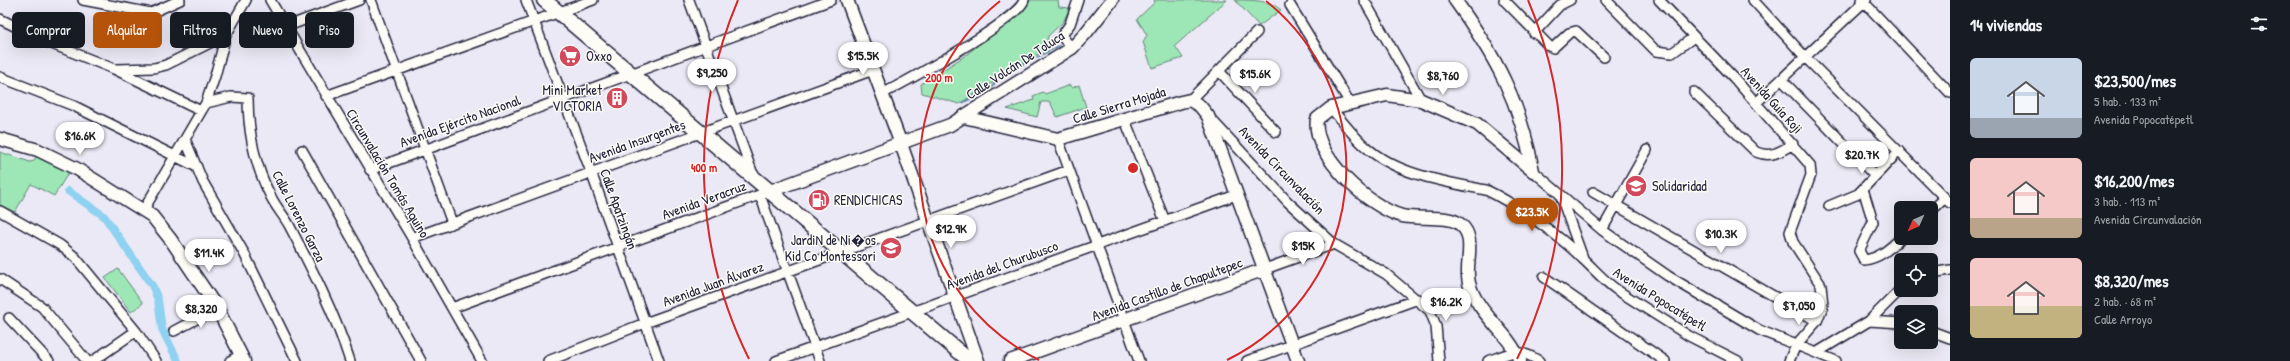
<!DOCTYPE html>
<html lang="es">
<meta charset="utf-8">
<style>
:root{--surface:#171b24;--page:#20242c;--text:#f1f3f6;--muted:#9ea1a6;--accent:#b45309}
body{margin:0;font-family:"Patrick Hand",sans-serif;background:var(--page);color:var(--text);height:100vh;display:flex;flex-direction:column;font-size:15px;white-space:nowrap}
*{box-sizing:border-box;margin:0}
p{font-size:13px;color:var(--muted)}
.icon{flex:none;width:22px;height:22px;fill:none;stroke:currentColor;stroke-width:2;stroke-linecap:round;stroke-linejoin:round}
.map{position:relative;flex:1;overflow:hidden}
.drawer{display:flex;flex-direction:column;background:var(--surface);width:340px}
.drawer>*{flex:none}
.hud{position:absolute;left:12px;top:12px;width:380px;height:36px;display:flex;gap:8px}
.needle{width:26px;rotate:225deg}
.fabs{position:absolute;left:1894px;top:201px;display:grid;gap:8px}
.fabs a{display:grid;place-items:center;width:44px;height:44px;border-radius:6px;background:var(--surface);box-shadow:0 4px 16px #0002;font-size:20px}
.price{position:absolute;translate:-50% -34px;padding:0 9px;border-radius:14px;background:#fff;color:#222;font-size:13px;line-height:26px;filter:drop-shadow(0 1px 2px #0008)}
.price::after{content:'';position:absolute;left:50%;top:24px;width:12px;height:9px;margin-left:-6px;background:inherit;clip-path:polygon(0 0,100% 0,50% 100%)}
.price.on{background:var(--accent);color:#fff}
ul{padding:0;list-style:none}
li{display:flex;align-items:center;gap:12px;height:100px;padding:0 20px}
li span{display:grid;place-items:center;flex:none;width:112px;height:80px;border-radius:6px;color:#555}
li>.icon{margin-inline-start:auto}
span .icon{width:48px;height:48px;fill:#fffc;stroke-width:1}
li b{font-size:17px}
h2{display:flex;justify-content:space-between;align-items:center;height:48px;padding:0 20px;font-size:17px}
.pill{padding:0 14px;border-radius:6px;background:var(--surface);box-shadow:0 4px 16px #0002;font-size:14px;line-height:36px}
.pill.on{background:var(--accent);color:#fff}
main{display:flex;flex:1;min-height:0}
.map>svg:first-child{display:block}
.green{fill:#9de6b5;stroke:#608478}
.lines{fill:none;stroke-linecap:round;stroke-linejoin:round}
.stream{stroke:#638ba8;stroke-width:2}
.canal{stroke:#8fd1f0;stroke-width:8}
.street-casing{stroke:#22223b;stroke-width:12}
.secondary-casing{stroke:#22223b;stroke-width:15}
.primary-casing{stroke:#22223b;stroke-width:17}
.street{stroke:#fdfcf7;stroke-width:9}
.secondary{stroke:#fdfcf7;stroke-width:12}
.primary{stroke:#fdfcf7;stroke-width:14}
.ring{fill:none;stroke:#d62828;stroke-width:2}
.labels{text-anchor:middle;stroke-width:3;stroke-linejoin:round;paint-order:stroke}
.poi-label{font-size:14px;fill:#22223b;stroke:#fdfcf7;text-anchor:start}
.street-label{font-size:14px;fill:#22223b;stroke:#fdfcf7}
.centre{fill:#d62828;stroke:#fdfcf7;stroke-width:2}
.ring-label{font-size:12px;text-anchor:middle;font-weight:bold;fill:#d62828;stroke:#fdfcf7;stroke-width:3;stroke-linejoin:round;paint-order:stroke}
</style>
<main>
<div class="map">
<svg width="1950" height="361" viewBox="0 0 1950 361">
<rect width="100%" height="100%" fill="#ebe9f5"/>
<filter id="ink" filterUnits="userSpaceOnUse"><feTurbulence type="fractalNoise" baseFrequency=".025" numOctaves="2"/><feDisplacementMap in="SourceGraphic" scale="8" xChannelSelector="R" yChannelSelector="G"/><feConvolveMatrix kernelMatrix="1 2 1 2 8 2 1 2 1" color-interpolation-filters="sRGB"/></filter>
<g filter="url(#ink)">
<path class="green" d="M1024 0H1058L1059 7 1070 8 1063 22 1048 36 1046 49 959 104 922 93 921 84 966 55 994 32Z
M1154 0H1227L1175 46 1183 58 1152 68 1143 42 1147 35 1137 19 1155 2Z
M1235 0C1252 0 1270 0 1281 10L1259 26Z
M1070 85 1072 88 1079 85 1086 107 1057 117 1050 102H1041L1037 117 1007 109 1034 100 1033 96 1043 92 1045 94Z
M0 152 30 162 34 161 37 155 70 170 54 196 31 184 15 212 0 205Z
M118 269 143 303 131 312 105 278Z"/>
<g class="lines">
<path class="stream" d="M962 103 991 88 1001 75 1059 46"/>
<path class="canal" d="M68 191 104 216 153 287 158 300 162 329 178 361"/>
<g class="street-casing">
<path id="street" d="M83 0 151 13 180 0
M270 0 412 238 482 361
M371 0 452 223
M526 0 591 172 659 361
M689 0 754 177
M1364 0 1421 100
M1504 0 1549 46 1553 48 1569 33 1576 31 1604 57
M1606 0 1656 51 1672 53 1694 37
M1659 0 1734 78 1810 165 1811 175 1790 232 1793 242 1821 285 1823 306 1817 321 1796 345 1789 361
M1753 0 1806 58 1950 203
M1862 0 1950 93
M1290 5 1350 103
M0 19 47 42 114 69 201 111
M285 27 359 0
M1534 33 1560 5 1570 0
M1072 48 1064 39 1063 34 1070 24 1078 0
M117 69 154 68 166 65 226 35
M1219 71 1276 132
M0 77 74 106 197 167
M1782 80 1875 176
M1694 92 1756 152C1771 158 1780 152 1793 144
M882 94C905 82 1019 20 1024 0
M326 96 593 0
M1190 100 1257 32
M206 103 231 97 248 98C248 133 255 166 271 197 276 207 284 216 289 225 312 269 335 314 350 361
M1756 103 1866 0
M1331 108C1342 121 1353 136 1366 147 1397 175 1446 182 1486 190 1516 204 1560 236 1583 259 1595 270 1604 281 1617 290L1689 336 1738 361
M1211 119 1288 202 1334 244 1386 274 1430 311 1436 326 1439 361
M1125 120 1165 221
M185 139 203 182 244 253 297 361
M1058 139 1139 361
M302 150 421 361
M370 170 831 0
M1533 171 1602 230 1668 276 1759 330 1836 361
M1863 189 1873 222 1859 251 1864 260C1880 258 1889 249 1901 238
M1593 192 1817 321
M760 195 820 361
M1561 197 1583 258
M1829 206 1858 194 1899 151
M0 211 60 245 75 257 136 331 156 361
M143 211 206 103 215 76 226 35 246 0
M1931 211 1945 198
M1602 230 1647 150
M412 238 873 70
M1265 269 1334 244
M1931 273 1950 270
M1544 277 1665 361
M0 279 42 307 87 361
M452 308 770 191
M9 318 49 361
M1869 321 1901 323
M174 331 217 308
M1931 331 1950 338
M1816 353 1869 321 1901 289
M93 361 136 331
M230 361 241 355
M548 361 645 323 1069 170
M776 361 1236 195
M1247 361 1418 299
M1488 361C1510 353 1518 347 1539 361"/>
</g>
<g class="secondary-casing">
<path id="secondary" d="M847 0 901 144 978 361
M1455 0C1496 57 1520 101 1533 171
M964 117 1058 139 1181 102 1190 100 1200 106 1208 116 1298 361
M0 139 38 150 77 169 152 216 171 240 217 308 244 361
M770 191 950 125 1072 48 1085 34 1112 0
M1010 361 1265 269
M1520 361C1508 331 1477 314 1469 283 1464 266 1477 238 1461 225 1450 214 1418 220 1402 216 1370 208 1311 155 1317 119L1331 108 1387 95 1421 100 1477 124 1533 171"/>
</g>
<g class="primary-casing">
<path id="primary" d="M544 0 970 361"/>
</g>
<use href="#street" class="street"/>
<use href="#secondary" class="secondary"/>
<use href="#primary" class="primary"/>
</g>
</g>
<g class="ring">
<path d="M1039 360A214 214 0 0 1 1000 1M1266 1A214 214 0 0 1 1227 360"/>
<path d="M749 359A429 429 0 0 1 738 0M1528 0A429 429 0 0 1 1517 359"/>
</g>
<defs>
<g id="supermarket-disc" transform="scale(1.15)"><circle r="9.5" fill="#d1495b" stroke="#fdfcf7"/><path d="M-6-5.5h2.5l.6 2H6L4.5 2H-2.5L-4.4-4H-6ZM-1.5 3.2a1.3 1.3 0 1 0 .1 0ZM3 3.2a1.3 1.3 0 1 0 .1 0Z" fill="#fff"/></g>
<g id="building-disc" transform="scale(1.15)"><circle r="9.5" fill="#d1495b" stroke="#fdfcf7"/><path d="M-4-6H4V6H1V3H-1V6H-4ZM-2.5-4.3h1.7v1.8h-1.7ZM.8-4.3h1.7v1.8H.8ZM-2.5-1h1.7V.8h-1.7ZM.8-1h1.7V.8H.8Z" fill="#fff"/></g>
<g id="school-disc" transform="scale(1.15)"><circle r="9.5" fill="#d1495b" stroke="#fdfcf7"/><path d="M0-5L7-2L0 1L-7-2ZM-4 1L0 2.5L4 1V4Q0 6-4 4Z" fill="#fff"/></g>
<g id="fuel-disc" transform="scale(1.15)"><circle r="9.5" fill="#d1495b" stroke="#fdfcf7"/><path d="M-5.5-6h7V0h2V4h1.3V-2.5L3-4.5l.8-.8L6-3V5H2.5V1h-1V6h-7ZM-4.2-4.7v3.2H.2V-4.7Z" fill="#fff"/></g>
</defs>
<g fill-rule="evenodd">
<use href="#supermarket-disc" x="570" y="56"/>
<use href="#building-disc" x="617" y="98"/>
<use href="#school-disc" x="1636" y="186"/>
<use href="#fuel-disc" x="819" y="200"/>
<use href="#school-disc" x="891" y="248"/>
</g>
<g class="labels">
<g class="poi-label">
<text x="586" y="61">Oxxo</text>
<text x="602" y="95" text-anchor="end">Mini Market<tspan x="602" dy="16">VICTORIA</tspan></text>
<text x="1652" y="191">Solidaridad</text>
<text x="834" y="205">RENDICHICAS</text>
<text x="876" y="245" text-anchor="end">JardiN de Ni�os<tspan x="876" dy="16">Kid Co Montessori</tspan></text>
</g>
<g class="street-label">
<text transform="translate(1015 65) rotate(-33)" y="5">Calle Volcán De Toluca</text>
<text transform="translate(1772 100) rotate(48)" y="5">Avenida Guía Roji</text>
<text transform="translate(1119 105) rotate(-17)" y="5">Calle Sierra Mojada</text>
<text transform="translate(460 121) rotate(-20)" y="5">Avenida Ejército Nacional</text>
<text transform="translate(637 141) rotate(-20)" y="5">Avenida Insurgentes</text>
<text transform="translate(1282 170) rotate(46)" y="5">Avenida Circunvalación</text>
<text transform="translate(388 173) rotate(59)" y="5">Circunvalación Tomás Aquino</text>
<text transform="translate(704 200) rotate(-20)" y="5">Avenida Veracruz</text>
<text transform="translate(619 209) rotate(70)" y="5">Calle Apatzingán</text>
<text transform="translate(299 216) rotate(63)" y="5">Calle Lorenzo Garza</text>
<text transform="translate(1002 265) rotate(-20)" y="5">Avenida del Churubusco</text>
<text transform="translate(713 284) rotate(-20)" y="5">Avenida Juan Álvarez</text>
<text transform="translate(1167 289) rotate(-20)" y="5">Avenida Castillo de Chapultepec</text>
<text transform="translate(1660 299) rotate(32)" y="5">Avenida Popocatépetl</text>
</g>
</g>
<circle cx="1133" cy="168" r="6" class="centre"/>
<g class="ring-label">
<text x="939" y="82">200 m</text>
<text x="704" y="172">400 m</text>
</g>
</svg>
<div class="fabs">
<a><svg class="needle" viewBox="-14 -14 28 28"><path d="M0-13l5 13h-10z" fill="#e53935"/><path d="M0 13l5-13h-10z" fill="#9ea1a6"/></svg></a>
<a><svg class="icon" aria-label="locate" viewBox="0 0 24 24"><circle cx="12" cy="12" r="6"/><path d="M12 2v4M12 18v4M2 12h4M18 12h4"/></svg></a>
<a><svg class="icon" aria-label="layers" viewBox="0 0 24 24"><path d="M12 4l9 5-9 5-9-5zM3 14l9 5 9-5"/></svg></a>
</div>
<b class="price" style="left:863px;top:76px">$15.5K</b>
<b class="price" style="left:712px;top:93px">$9,250</b>
<b class="price" style="left:1255px;top:94px">$15.6K</b>
<b class="price" style="left:1443px;top:96px">$8,760</b>
<b class="price" style="left:80px;top:156px">$16.6K</b>
<b class="price" style="left:1862px;top:175px">$20.7K</b>
<b class="price on" style="left:1532px;top:232px">$23.5K</b>
<b class="price" style="left:951px;top:249px">$12.9K</b>
<b class="price" style="left:1721px;top:254px">$10.3K</b>
<b class="price" style="left:1303px;top:266px">$15K</b>
<b class="price" style="left:209px;top:273px">$11.4K</b>
<b class="price" style="left:1446px;top:322px">$16.2K</b>
<b class="price" style="left:1799px;top:326px">$7,050</b>
<b class="price" style="left:201px;top:329px">$8,320</b>
<div class="hud">
<a class="pill">Comprar</a>
<a class="pill on">Alquilar</a>
<a class="pill">Filtros</a>
<a class="pill">Nuevo</a>
<a class="pill">Piso</a>
</div>
</div>
<section class="drawer">
<h2>14 viviendas<svg class="icon" aria-label="filters" viewBox="0 0 24 24"><path d="M4 7h16M4 17h16"/><circle cx="9" cy="7" r="2"/><circle cx="15" cy="17" r="2"/></svg></h2>
<ul>
<li><span style="background:linear-gradient(#c9d6e8 75%,#9aa5b1 0)"><svg class="icon" aria-label="home" viewBox="0 0 24 24"><path d="M3 11l9-7 9 7M6 9v11h12V9"/></svg></span><div><b>$23,500/mes</b><p>5 hab. · 133 m²</p><p>Avenida Popocatépetl</p></div></li>
<li><span style="background:linear-gradient(#f6c9c9 75%,#b9a48a 0)"><svg class="icon" aria-label="home" viewBox="0 0 24 24"><path d="M3 11l9-7 9 7M6 9v11h12V9"/></svg></span><div><b>$16,200/mes</b><p>3 hab. · 113 m²</p><p>Avenida Circunvalación</p></div></li>
<li><span style="background:linear-gradient(#f6c9c9 60%,#c2b280 0)"><svg class="icon" aria-label="home" viewBox="0 0 24 24"><path d="M3 11l9-7 9 7M6 9v11h12V9"/></svg></span><div><b>$8,320/mes</b><p>2 hab. · 68 m²</p><p>Calle Arroyo</p></div></li>
</ul>
</section>
</main>
